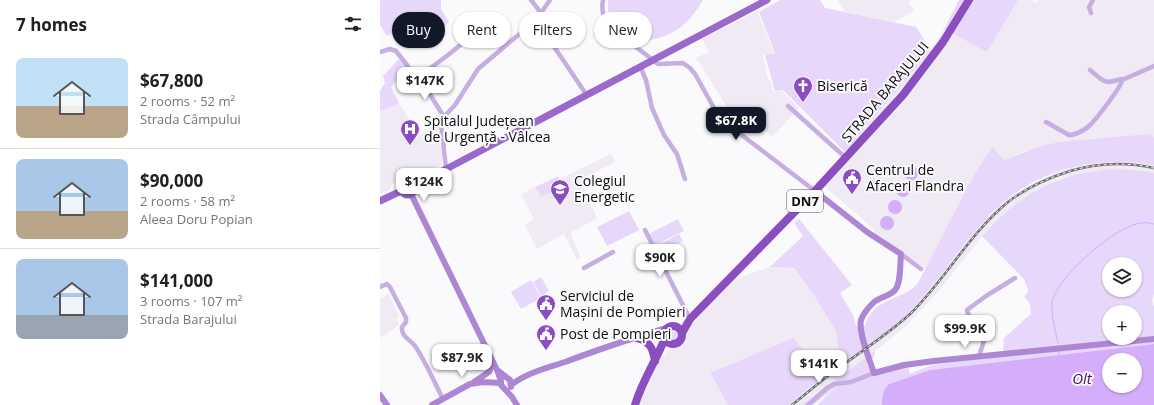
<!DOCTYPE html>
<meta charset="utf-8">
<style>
:root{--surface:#fff;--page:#f6f6f6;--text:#202124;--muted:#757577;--line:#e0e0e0;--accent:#111827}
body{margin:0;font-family:"Open Sans",sans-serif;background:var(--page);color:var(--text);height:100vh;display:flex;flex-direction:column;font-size:15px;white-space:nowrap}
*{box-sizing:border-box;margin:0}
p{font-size:13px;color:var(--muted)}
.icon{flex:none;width:22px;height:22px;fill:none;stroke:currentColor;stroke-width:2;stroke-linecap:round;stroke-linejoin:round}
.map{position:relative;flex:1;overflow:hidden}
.drawer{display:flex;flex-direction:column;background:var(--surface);width:380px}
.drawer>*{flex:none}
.hud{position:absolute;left:12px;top:12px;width:380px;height:36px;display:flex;gap:8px}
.fabs{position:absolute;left:722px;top:257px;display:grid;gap:8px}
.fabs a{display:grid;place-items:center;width:40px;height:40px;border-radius:50%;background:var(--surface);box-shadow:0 1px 3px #0004;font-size:20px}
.price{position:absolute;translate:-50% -34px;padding:0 9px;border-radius:8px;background:#fff;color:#222;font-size:13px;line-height:26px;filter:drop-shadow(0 1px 2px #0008)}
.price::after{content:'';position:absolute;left:50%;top:24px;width:12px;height:9px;margin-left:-6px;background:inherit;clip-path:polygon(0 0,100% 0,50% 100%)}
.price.on{background:var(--accent);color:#fff}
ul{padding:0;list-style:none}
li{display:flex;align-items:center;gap:12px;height:100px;padding:0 16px}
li+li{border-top:1px solid var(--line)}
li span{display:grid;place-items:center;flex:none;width:112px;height:80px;border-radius:8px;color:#555}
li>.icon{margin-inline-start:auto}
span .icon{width:48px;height:48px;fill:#fffc;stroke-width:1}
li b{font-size:17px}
h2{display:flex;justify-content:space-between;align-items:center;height:48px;padding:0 16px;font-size:17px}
.tag{padding:0 14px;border-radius:18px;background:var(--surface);box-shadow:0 1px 3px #0004;font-size:14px;line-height:36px}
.tag.on{background:var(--accent);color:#fff}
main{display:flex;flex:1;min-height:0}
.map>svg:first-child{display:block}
.built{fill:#efeaf4}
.green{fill:#e7d7fa;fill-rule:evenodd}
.water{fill:#d4aefb;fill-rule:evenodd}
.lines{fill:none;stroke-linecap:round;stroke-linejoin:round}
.stream{stroke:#d4aefb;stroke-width:1}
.street{stroke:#c6ade2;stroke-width:4.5}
.secondary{stroke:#ad86d4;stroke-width:6}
.primary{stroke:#9b69c9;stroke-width:7}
.highway{stroke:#8b4ebe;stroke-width:8}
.rail-casing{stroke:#706f71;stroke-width:2.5}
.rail{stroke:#faf9fc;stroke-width:1;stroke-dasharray:3;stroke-linecap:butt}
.labels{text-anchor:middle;stroke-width:4;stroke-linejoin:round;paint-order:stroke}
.shield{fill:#faf9fc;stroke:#545455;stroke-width:1}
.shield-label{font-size:13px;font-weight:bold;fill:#0d0d0e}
.poi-label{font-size:14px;fill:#0d0d0e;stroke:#faf9fc;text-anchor:start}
.street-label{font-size:14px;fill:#0d0d0e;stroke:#faf9fc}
.water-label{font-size:15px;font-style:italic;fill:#430c67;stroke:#faf9fc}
</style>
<main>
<section class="drawer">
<h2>7 homes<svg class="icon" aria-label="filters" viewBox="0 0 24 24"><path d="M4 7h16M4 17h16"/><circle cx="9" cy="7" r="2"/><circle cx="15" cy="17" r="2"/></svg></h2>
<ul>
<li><span style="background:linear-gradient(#bfe0f5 60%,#b9a48a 0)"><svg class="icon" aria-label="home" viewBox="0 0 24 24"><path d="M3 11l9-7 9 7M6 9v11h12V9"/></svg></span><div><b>$67,800</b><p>2 rooms · 52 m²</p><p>Strada Câmpului</p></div></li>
<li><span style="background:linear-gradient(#a9c7e8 65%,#b9a48a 0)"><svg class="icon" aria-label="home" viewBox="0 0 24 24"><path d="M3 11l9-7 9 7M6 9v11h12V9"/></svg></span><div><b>$90,000</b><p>2 rooms · 58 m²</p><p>Aleea Doru Popian</p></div></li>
<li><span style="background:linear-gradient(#a9c7e8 70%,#9aa5b1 0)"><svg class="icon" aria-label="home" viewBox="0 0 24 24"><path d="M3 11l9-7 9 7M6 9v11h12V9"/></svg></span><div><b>$141,000</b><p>3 rooms · 107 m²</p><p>Strada Barajului</p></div></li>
</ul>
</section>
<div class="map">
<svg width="774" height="405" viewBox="0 0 774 405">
<rect width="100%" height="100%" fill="#faf9fc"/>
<path class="built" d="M458 0H532L529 2 534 11 514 22 465 12Z
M638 0H652L656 3 658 0H774V137L770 134 645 151 624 160 612 147 593 177 546 269 493 233 494 229 444 186 465 152 551 50 564 29 607 52Z
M377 11 394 53 383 55 388 79 391 82 394 92 402 91 419 108 392 137 368 113 360 120 349 110 316 58 329 52 322 39Z
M19 103 39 135 57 126 62 156V164L40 174H34L12 184 10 189 0 194V111Z
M231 154 235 162 205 177 201 182 202 185 217 218 192 232 191 235 201 258 197 260 184 234 157 249 145 225 154 219 141 194 178 176 180 179Z
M738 161 774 165V173L755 170 730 169 712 171 679 179 661 188 644 198 613 223 557 293 526 326 495 351 422 405H409L442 378 491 343 521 320 550 288 607 218 628 199 657 181 677 172 709 163Z
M390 267 413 268 437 300 456 331 459 352 435 369 330 374 348 405H259L275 368 281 358 319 316 355 279Z
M9 294 19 316 16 318 19 324 11 331 0 338V299Z"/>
<path class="green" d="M0 0H61V9L69 22 60 30 62 33 55 39 51 33 35 43 23 25 9 35H6L0 24Z
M228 0H323C307 27 292 37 261 42L248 30 233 23 228 14Z
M400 0H440L445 8 536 27 551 50 465 152 403 90 395 91 385 55 395 53 379 12Z
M579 0H638L607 52 564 29Z
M19 59 27 69 11 87 19 103 0 111V91L5 83 3 76Z
M770 134 774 137V165C710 155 651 170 606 219 577 251 553 289 522 319 498 342 468 357 442 378 430 386 420 396 409 405H348L330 373 414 338 435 368 459 352 456 331 437 300 414 268 390 267 423 236 414 223 419 219 472 285 460 293 473 315 476 326H485C492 304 505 303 523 294 529 292 534 287 538 283L593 177 612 147 624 160 661 146 680 142Z
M730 169 755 170 774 173V294L772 301 774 307V344L550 370 509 384 502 400V405H437L456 387 433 405H422L495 351 494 357 486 364 494 375 528 366 530 374 552 365 623 356 624 338 651 314 650 304 644 296 647 294 648 290 644 279 602 236C638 195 676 174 730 169ZM729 264H755V290H729ZM729 312H755V338H729Z
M177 177 182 187 161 197 156 187Z
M249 211 259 230 227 246 217 227Z
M298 219 304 231 275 245 269 234Z
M299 234 303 241 279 253 276 246Z
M161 277 169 291 161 296 153 282Z
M151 280 161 298 141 309 131 292Z
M287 335a6 6 0 1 1 12 0a6 6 0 1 1-12 0Z"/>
<path class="water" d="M524 173a7 7 0 1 1 14 0a7 7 0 1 1-14 0Z
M516 190a7 7 0 1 1 14 0a7 7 0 1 1-14 0Z
M508 207a7 7 0 1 1 14 0a7 7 0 1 1-14 0Z
M500 223a7 7 0 1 1 14 0a7 7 0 1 1-14 0Z
M774 344V405H502V400L504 390 509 384 550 370ZM729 360H755V386H729Z"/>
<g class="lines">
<path class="stream" d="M678 343C676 333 669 308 673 298 682 274 736 225 762 223 766 222 770 223 774 224
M679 351V355"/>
<path class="street" d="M151 0 161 13
M223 0C221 10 223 18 229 26L278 64 303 63 310 68 315 74 334 108 342 118 350 126 435 191
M711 13 709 7 713 0
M156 20 206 94
M0 52 10 49 16 51 51 96 64 117
M260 66 266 80 272 108 284 135 297 154 305 179
M710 70C724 81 723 85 741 79L742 80
M37 78 68 55 84 42
M408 106 466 158
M666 122 689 135C696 135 707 129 711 124 717 118 742 86 742 80L774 66
M66 168 61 124 62 119 75 105 98 69 156 20 170 0
M265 230 310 319
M521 254 541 269
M204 268 233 252
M0 287 7 284 10 287 26 318V322L22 327C21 337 30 339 35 346 46 362 54 382 63 399
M599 357C600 351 604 344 604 338 603 327 588 321 587 310L606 296 635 278
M428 405 447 388 454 384 471 382 494 373"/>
<path class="secondary" d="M435 191 487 232 521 254C520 263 521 284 515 290 510 296 500 297 494 302 489 307 483 313 481 320 478 332 490 361 494 373L524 365 554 361 774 339
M31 194 117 370 121 381V385L132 397 137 405
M265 337H284
M117 370 130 380 131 387
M94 382 109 372 113 363
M131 385C146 373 167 368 185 362 220 349 255 337 290 327
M0 395 7 405
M52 405 90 384 103 382 120 383"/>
<path class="primary" d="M21 188a7 7 0 1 1 14 0a7 7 0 1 1-14 0Z
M34 186 387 0
M0 201 21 191"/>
<path class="highway" d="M284 335a9 9 0 1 1 18 0a9 9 0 1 1-18 0Z
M302 333 310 319 435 191 523 95 563 42 589 0
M257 338C270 341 273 349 275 361
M255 405C262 381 276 361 285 338"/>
<g class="rail-casing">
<path id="rail" d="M412 405C427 393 442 380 457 369 482 351 507 335 530 314 565 280 589 234 628 202 646 188 668 178 690 171 717 163 747 162 774 168"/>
</g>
<use href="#rail" class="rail"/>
</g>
<defs>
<g id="church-pin" transform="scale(1)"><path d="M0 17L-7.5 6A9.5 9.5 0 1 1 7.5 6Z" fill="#8d4dc2" stroke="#faf9fc"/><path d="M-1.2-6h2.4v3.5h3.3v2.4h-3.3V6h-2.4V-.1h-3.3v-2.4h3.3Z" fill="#fff"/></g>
<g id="hospital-pin" transform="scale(1)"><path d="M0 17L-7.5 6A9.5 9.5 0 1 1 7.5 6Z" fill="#8d4dc2" stroke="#faf9fc"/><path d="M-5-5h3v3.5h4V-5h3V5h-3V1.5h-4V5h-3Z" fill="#fff"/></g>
<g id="civic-pin" transform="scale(1)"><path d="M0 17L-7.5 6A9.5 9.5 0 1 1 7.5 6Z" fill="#8d4dc2" stroke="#faf9fc"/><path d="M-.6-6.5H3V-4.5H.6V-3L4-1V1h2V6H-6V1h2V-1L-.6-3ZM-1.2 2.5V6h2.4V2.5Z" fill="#fff"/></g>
<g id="school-pin" transform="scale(1)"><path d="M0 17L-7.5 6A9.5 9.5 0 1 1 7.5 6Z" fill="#8d4dc2" stroke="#faf9fc"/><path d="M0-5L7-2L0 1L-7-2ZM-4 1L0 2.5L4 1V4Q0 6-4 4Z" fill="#fff"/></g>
</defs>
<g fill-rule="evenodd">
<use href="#church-pin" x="423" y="86"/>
<use href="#hospital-pin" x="30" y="129"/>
<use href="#civic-pin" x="472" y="178"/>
<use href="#school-pin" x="180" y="189"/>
<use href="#civic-pin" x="166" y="304"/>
<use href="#civic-pin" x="166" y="334"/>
</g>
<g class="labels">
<rect class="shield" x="407" y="190" width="36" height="22" rx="3"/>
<g class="shield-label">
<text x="425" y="206">DN7</text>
</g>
<g class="poi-label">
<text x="437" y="91">Biserică</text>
<text x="44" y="126">Spitalul Județean<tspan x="44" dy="16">de Urgență - Vâlcea</tspan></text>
<text x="486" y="175">Centrul de<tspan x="486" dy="16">Afaceri Flandra</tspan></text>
<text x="194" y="186">Colegiul<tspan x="194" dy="16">Energetic</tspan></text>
<text x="180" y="301">Serviciul de<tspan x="180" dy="16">Mașini de Pompieri</tspan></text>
<text x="180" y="339">Post de Pompieri</text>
</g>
<g class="street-label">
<text transform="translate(505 92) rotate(-50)" y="5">STRADA BARAJULUI</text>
</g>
<g class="water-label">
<text x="702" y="384">Olt</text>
</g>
</g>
</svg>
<div class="fabs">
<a><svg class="icon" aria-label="layers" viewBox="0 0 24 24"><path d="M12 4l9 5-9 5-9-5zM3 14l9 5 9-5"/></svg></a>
<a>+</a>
<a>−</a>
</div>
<b class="price" style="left:45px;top:101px">$147K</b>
<b class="price on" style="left:356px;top:141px">$67.8K</b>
<b class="price" style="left:44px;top:202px">$124K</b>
<b class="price" style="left:280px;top:278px">$90K</b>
<b class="price" style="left:585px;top:349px">$99.9K</b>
<b class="price" style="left:82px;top:378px">$87.9K</b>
<b class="price" style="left:439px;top:384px">$141K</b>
<div class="hud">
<a class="tag on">Buy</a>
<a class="tag">Rent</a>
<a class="tag">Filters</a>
<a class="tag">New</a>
</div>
</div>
</main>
